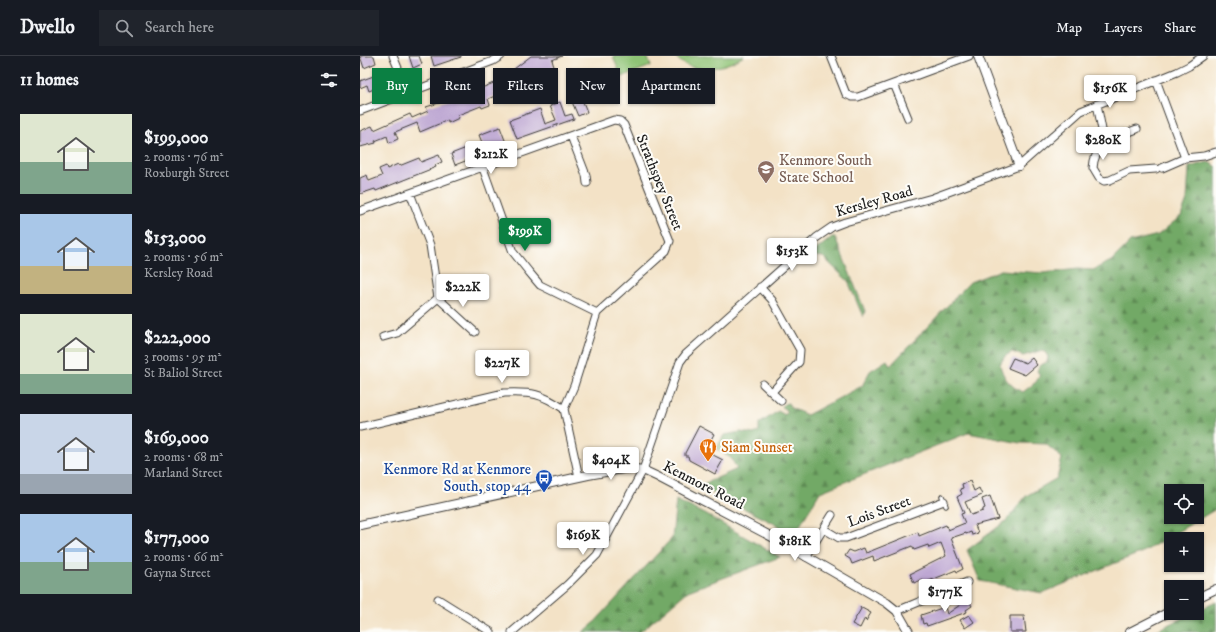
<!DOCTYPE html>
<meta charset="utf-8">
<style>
:root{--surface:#171b24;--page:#20242c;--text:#f1f3f6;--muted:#9ea1a6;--line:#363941;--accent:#0b8043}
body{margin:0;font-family:"IM FELL DW Pica",serif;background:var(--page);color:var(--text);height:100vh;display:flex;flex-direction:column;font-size:15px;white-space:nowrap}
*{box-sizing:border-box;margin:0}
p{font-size:13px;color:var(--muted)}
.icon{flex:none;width:22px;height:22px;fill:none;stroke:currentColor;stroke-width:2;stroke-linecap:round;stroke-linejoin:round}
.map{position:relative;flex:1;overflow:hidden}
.side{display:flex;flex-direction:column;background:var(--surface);width:360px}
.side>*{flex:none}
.guide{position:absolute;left:12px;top:12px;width:380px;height:36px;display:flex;gap:8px}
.fabs{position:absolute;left:804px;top:428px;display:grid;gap:8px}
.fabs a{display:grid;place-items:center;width:40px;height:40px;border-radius:0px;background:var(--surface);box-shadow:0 1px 3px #0004;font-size:20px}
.price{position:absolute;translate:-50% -34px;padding:0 9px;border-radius:4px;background:#fff;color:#222;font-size:13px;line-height:26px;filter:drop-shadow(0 1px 2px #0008)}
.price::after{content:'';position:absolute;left:50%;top:24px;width:12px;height:9px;margin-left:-6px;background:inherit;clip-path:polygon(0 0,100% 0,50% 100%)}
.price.selected{background:var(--accent);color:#fff}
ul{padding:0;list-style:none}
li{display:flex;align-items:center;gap:12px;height:100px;padding:0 20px}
li span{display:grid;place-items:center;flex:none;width:112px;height:80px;border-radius:0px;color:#555}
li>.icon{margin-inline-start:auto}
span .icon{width:48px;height:48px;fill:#fffc;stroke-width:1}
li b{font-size:17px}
h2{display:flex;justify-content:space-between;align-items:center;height:48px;padding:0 20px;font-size:17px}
.pill{padding:0 14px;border-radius:0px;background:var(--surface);box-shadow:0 1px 3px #0004;font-size:14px;line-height:36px}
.pill.selected{background:var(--accent);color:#fff}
header{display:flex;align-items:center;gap:24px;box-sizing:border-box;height:56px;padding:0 20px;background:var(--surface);border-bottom:1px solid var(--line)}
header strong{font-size:19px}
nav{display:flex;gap:22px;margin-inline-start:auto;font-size:14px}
.search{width:280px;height:36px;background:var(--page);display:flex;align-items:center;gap:10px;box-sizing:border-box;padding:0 14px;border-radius:0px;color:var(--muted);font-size:15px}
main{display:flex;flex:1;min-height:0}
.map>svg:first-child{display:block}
.forest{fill:url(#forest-firs);stroke:#476241;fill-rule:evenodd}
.pitch{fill:#8ec375;stroke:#557048}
.building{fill:#bea7d3}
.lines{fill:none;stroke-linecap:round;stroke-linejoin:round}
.service-casing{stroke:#3c3a36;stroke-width:5.5}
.minor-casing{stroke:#3c3a36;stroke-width:9}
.tertiary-casing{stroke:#3c3a36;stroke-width:10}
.service{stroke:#fff;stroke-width:3.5}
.minor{stroke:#fff;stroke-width:7}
.tertiary{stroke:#fff;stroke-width:8}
.labels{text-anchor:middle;stroke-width:4;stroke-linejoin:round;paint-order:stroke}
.education-label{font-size:15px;fill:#785e54;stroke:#fdfcf7;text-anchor:start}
.street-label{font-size:15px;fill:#1c1c1c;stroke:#fdfcf7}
.food-label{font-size:15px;fill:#c56008;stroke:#fdfcf7;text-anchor:start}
.transit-label{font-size:15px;fill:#164399;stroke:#fdfcf7;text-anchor:end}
</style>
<header>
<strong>Dwello</strong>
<div class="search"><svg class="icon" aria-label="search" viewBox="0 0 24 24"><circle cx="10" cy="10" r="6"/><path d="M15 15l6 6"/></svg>Search here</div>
<nav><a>Map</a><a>Layers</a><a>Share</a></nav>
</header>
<main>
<section class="side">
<h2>11 homes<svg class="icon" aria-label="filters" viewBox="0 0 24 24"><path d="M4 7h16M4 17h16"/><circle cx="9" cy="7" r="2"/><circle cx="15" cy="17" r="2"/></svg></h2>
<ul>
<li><span style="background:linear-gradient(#dfe7d0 60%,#7fa58c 0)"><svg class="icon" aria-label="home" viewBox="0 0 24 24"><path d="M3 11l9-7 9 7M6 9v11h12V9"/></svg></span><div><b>$199,000</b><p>2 rooms · 76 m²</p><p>Roxburgh Street</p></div></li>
<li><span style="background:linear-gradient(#a9c7e8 65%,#c2b280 0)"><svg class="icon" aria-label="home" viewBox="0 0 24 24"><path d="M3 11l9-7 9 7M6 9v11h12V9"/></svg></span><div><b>$153,000</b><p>2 rooms · 56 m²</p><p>Kersley Road</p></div></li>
<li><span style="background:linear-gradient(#dfe7d0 75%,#7fa58c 0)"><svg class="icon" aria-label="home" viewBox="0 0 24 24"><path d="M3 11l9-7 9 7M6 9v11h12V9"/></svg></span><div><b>$222,000</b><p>3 rooms · 95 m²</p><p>St Baliol Street</p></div></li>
<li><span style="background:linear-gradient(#c9d6e8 75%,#9aa5b1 0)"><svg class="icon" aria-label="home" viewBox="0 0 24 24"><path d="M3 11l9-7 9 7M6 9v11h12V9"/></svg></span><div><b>$169,000</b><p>2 rooms · 68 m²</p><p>Marland Street</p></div></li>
<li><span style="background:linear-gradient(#a9c7e8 60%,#7fa58c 0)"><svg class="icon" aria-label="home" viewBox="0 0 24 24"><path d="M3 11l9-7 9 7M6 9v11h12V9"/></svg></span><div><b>$177,000</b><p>2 rooms · 66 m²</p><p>Gayna Street</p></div></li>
</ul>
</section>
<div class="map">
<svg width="856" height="576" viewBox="0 0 856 576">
<defs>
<pattern id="forest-firs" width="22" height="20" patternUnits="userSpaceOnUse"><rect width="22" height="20" fill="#72a966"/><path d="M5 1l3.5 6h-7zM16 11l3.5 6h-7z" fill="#5d8953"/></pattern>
</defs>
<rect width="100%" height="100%" fill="#fdfcf7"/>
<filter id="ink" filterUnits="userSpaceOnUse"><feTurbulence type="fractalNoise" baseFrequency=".025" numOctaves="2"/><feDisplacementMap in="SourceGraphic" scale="8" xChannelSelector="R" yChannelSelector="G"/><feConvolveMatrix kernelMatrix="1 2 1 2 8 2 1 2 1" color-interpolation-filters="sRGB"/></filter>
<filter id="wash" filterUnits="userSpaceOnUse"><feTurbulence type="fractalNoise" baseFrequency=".012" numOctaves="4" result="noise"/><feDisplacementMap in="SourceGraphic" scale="16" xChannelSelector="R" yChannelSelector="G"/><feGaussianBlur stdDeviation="0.9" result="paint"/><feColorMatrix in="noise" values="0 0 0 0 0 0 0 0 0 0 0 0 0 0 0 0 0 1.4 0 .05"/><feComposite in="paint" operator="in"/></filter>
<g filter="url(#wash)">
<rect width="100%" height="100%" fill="#f3e2c6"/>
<path class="forest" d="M848 106 856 110V453L785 495 682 537 620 525 607 494 646 465 666 440 697 422 702 402 686 388 660 387 608 377 460 436 435 478 339 430 377 413 371 402 356 393 364 379 381 376 394 378 399 375V368L418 355 425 359 427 356 422 350 424 348 428 347 431 352 447 359 502 330 510 315 527 304 530 310 610 226 641 214 683 217 718 213 733 214 751 205 770 186 798 179 821 160 827 144 829 111ZM680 295 685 296 688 301 687 306 679 310 677 315 680 319 676 326 663 336C650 331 642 320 640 308L645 300 652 296 663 300ZM811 435H837V461H811Z
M472 181H475L505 255 503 261 488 225 463 201 454 200 455 195Z
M316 444 345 458 420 501 328 535 280 576H223L232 569 312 482Z
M856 546V576H793L833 557H837V555Z"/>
<path class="pitch" d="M253 0H287L291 10 261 21Z
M315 0H384C365 12 331 21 315 0Z"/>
<g id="blocks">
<path class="building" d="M0 0H14L16 7 4 12Z
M49 0H59L62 8 53 12Z
M71 0H101V1L74 10Z
M171 0H202L192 4 194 11 187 14 189 19 174 25 175 30 159 36 160 38 148 42 144 33 134 37 135 40 128 43 130 49 122 52 121 50 98 59 99 62 88 67V64L60 76 57 67 35 76 38 83 29 87 27 80 15 85 16 87 0 91V75L12 70 14 74 50 58 52 62 68 55 66 51 102 40V38L111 34 110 33 118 30 119 33 141 24 140 22 156 15 154 13Z
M27 15 31 26 9 35 7 29 0 32V25Z
M248 27 251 37 235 43 231 34Z
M220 38 227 56 218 60 210 41Z
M200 46 205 60 212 58 214 63 157 83 150 64 180 53 185 68 196 64 190 50Z
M140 71 146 87 144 88V90L95 109 91 98 109 91 110 94 123 89 119 79Z
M79 99 82 106 75 109 76 111 16 135 15 133 0 138V122L7 119 9 125 22 120 19 113 26 110 27 113 38 108 39 110 59 102 61 106Z
M653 302 666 307 672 302 677 309 665 319 648 312Z
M339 370 354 378 345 395 363 404 355 418 329 404 328 400H325V397Z
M610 425 614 435 619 432 622 439 605 446 611 459 623 455V453L625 452 622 443 630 440 638 463 615 469 618 477 612 479 611 476 606 478V477L591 482 603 513 597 516 596 514 564 527 562 523 554 527 550 518 586 500 581 487 569 492 568 489 554 494 552 490 514 505 513 500 492 508 490 503 485 500 489 494 494 496 504 492 506 497 558 476 559 480 586 469 588 474 605 467 601 458 604 457 597 441 602 438 600 433 603 432 602 428Z
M607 542 612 550 606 554 607 556 567 570 566 567 563 568 561 559 585 551 587 558 600 549 599 547Z
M500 551 511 557 506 565 505 562 500 572 492 568 501 553Z
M609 559 614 566 605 572 600 564Z
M650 560H664L666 576H650Z"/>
</g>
</g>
<g filter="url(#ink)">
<use href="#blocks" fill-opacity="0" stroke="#3c3a36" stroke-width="1"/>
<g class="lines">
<g class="service-casing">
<path id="service" d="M582 440 586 450"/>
</g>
<g class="minor-casing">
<path id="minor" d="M33 0 48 36
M471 0 486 38 492 41H498L609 0
M796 24 825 102
M534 28 548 62
M737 48 743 79 734 105 733 112 739 122 744 125 750 124 769 115 796 113
M0 55 133 5 141 0
M743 79 753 82 777 73
M211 80 226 119 227 127
M123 112 153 196 169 216 180 229 237 257
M802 112 825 102 844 100 856 96
M0 155 254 64 260 65 264 69 310 185 306 195 237 257 214 330 204 353
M400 231 412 244 440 294 439 306 412 336
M78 242 115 276
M23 281 37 277 78 242 70 189 50 137
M403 328 421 345
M0 371 144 337C172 336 181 337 204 353L219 421
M464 473 479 482H486L584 445
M446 501 472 459
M78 543 131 576
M537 555 607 526
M152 576 207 529 237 499 283 414 320 306 326 298 456 182 472 171 485 166 572 142 659 110 721 55 817 16 829 10 843 0"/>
</g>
<g class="tertiary-casing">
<path id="tertiary" d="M618 0 659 110
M0 469 228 419 268 412 283 414 298 421 414 482 527 547 537 555 549 576
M837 542 856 533
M770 576 811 555"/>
</g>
<use href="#service" class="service"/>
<use href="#minor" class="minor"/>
<use href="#tertiary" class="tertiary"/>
</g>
</g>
<defs>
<g id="school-pin" transform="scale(0.9)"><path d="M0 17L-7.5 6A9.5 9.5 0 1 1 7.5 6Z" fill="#8d6e63" stroke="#fdfcf7"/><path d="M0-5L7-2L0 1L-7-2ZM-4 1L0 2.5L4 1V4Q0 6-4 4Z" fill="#fff"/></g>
<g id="restaurant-pin" transform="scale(0.9)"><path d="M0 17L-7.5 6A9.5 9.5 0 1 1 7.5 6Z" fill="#e8710a" stroke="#fdfcf7"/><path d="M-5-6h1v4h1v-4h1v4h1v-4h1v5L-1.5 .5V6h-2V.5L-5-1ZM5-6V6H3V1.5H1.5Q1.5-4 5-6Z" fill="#fff"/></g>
<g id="bus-pin" transform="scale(0.9)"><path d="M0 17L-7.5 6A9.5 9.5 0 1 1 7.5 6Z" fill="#1a4fb4" stroke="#fdfcf7"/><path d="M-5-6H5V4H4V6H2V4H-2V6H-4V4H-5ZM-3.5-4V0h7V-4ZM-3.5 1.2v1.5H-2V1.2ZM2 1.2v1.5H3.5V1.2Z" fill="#fff"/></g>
</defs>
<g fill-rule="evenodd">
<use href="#school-pin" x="406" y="113"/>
<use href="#restaurant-pin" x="348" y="391"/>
<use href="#bus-pin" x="184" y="422"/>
</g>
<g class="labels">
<g class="education-label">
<text x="419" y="109">Kenmore South<tspan x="419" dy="17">State School</tspan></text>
</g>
<g class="street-label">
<text transform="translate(300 126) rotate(68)" y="5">Strathspey Street</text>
<text transform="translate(514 145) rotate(-16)" y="5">Kersley Road</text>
<text transform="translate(344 429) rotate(27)" y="5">Kenmore Road</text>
<text transform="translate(519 455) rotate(-20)" y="5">Lois Street</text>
</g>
<g class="food-label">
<text x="361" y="396">Siam Sunset</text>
</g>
<g class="transit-label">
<text x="171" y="418">Kenmore Rd at Kenmore<tspan x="171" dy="17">South, stop 44</tspan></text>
</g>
</g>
</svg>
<div class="fabs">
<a><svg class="icon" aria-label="locate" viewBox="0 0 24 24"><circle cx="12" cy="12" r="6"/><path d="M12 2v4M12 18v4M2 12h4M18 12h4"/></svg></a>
<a>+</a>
<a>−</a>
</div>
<b class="price" style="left:750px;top:53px">$156K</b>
<b class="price" style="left:743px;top:105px">$280K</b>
<b class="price" style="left:131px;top:119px">$212K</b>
<b class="price selected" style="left:165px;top:196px">$199K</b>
<b class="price" style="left:432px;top:216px">$153K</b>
<b class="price" style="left:103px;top:252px">$222K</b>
<b class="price" style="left:142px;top:328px">$227K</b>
<b class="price" style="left:251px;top:425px">$404K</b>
<b class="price" style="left:223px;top:500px">$169K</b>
<b class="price" style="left:435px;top:506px">$181K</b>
<b class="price" style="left:585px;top:557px">$177K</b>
<div class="guide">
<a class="pill selected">Buy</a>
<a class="pill">Rent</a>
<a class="pill">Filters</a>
<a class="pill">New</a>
<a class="pill">Apartment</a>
</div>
</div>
</main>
